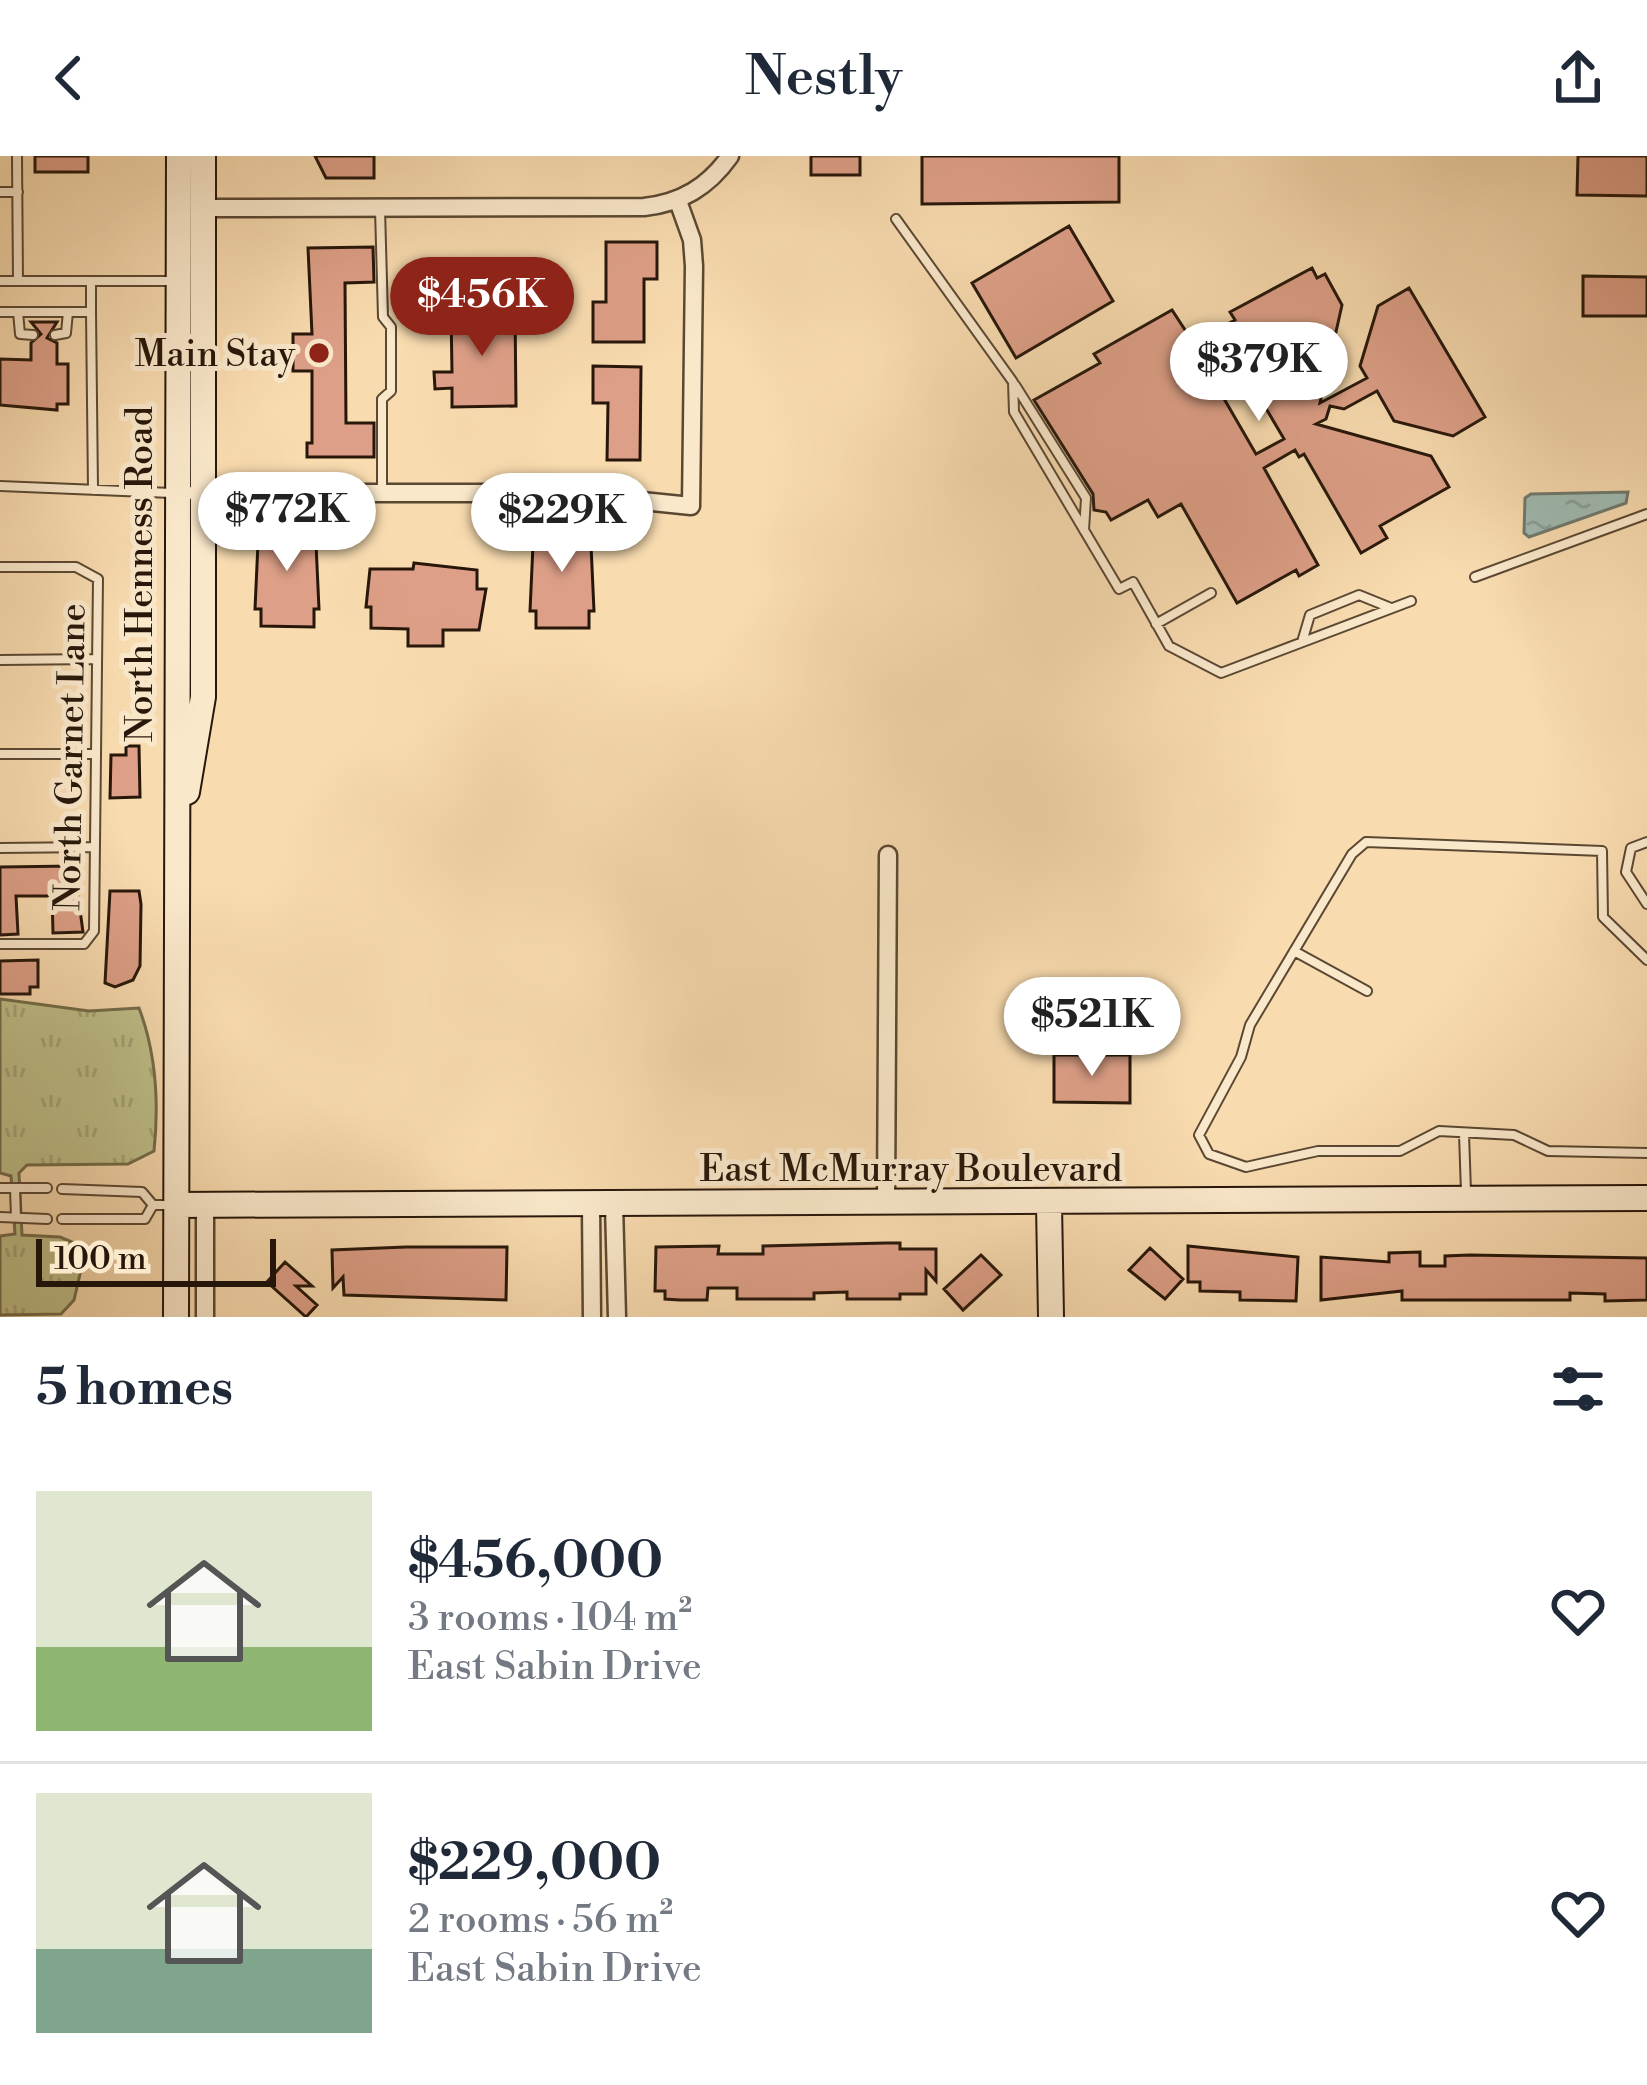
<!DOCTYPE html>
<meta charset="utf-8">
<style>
:root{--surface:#fff;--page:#f2f2f3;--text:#1f2937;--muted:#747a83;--line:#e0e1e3;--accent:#8f2418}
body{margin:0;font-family:"Libre Bodoni",serif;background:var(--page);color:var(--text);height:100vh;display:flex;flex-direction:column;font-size:45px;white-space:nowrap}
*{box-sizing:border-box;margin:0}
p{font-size:39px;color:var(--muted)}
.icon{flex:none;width:66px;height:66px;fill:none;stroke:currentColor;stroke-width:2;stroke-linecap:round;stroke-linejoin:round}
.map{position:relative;height:1161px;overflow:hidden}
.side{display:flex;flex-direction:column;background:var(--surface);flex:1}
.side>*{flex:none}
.scale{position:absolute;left:36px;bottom:30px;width:240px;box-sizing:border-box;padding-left:12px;border:6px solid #27170a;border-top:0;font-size:33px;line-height:42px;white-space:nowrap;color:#27170a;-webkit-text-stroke:9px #fae8cb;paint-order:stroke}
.price{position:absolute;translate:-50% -102px;padding:0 27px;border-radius:42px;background:#fff;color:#222;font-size:39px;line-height:78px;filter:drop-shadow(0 3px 6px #0008)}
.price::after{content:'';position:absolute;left:50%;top:72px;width:36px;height:27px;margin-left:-18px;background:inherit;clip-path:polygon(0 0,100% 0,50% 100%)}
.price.on{background:var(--accent);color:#fff}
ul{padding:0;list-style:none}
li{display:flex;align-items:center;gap:36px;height:300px;padding:0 36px}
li+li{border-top:3px solid var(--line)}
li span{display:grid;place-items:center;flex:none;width:336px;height:240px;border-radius:0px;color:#555}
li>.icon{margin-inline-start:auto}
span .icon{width:144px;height:144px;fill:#fffc;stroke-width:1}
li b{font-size:51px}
h2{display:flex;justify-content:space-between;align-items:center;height:144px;padding:0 36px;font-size:51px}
header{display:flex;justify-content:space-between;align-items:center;height:156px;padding:0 36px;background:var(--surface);font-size:54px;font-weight:600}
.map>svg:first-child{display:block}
.grass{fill:url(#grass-tufts);stroke:#736c4a;stroke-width:3}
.water{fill:url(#water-ripples);stroke:#6f796e;stroke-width:3}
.building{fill:#dd9f87;stroke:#27170a;stroke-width:3;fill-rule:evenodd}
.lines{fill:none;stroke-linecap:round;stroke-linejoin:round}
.lane-casing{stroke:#5b4833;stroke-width:12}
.street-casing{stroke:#5b4833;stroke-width:21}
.secondary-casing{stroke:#27170a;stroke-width:28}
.lane{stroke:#fae8cb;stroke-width:8}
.street{stroke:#fae8cb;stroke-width:16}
.secondary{stroke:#fae8cb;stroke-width:24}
.poi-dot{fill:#8f2418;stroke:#fae8cb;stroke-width:4.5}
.labels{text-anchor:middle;stroke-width:10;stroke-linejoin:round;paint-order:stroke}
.poi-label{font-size:36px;fill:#27170a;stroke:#fae8cb;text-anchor:end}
.street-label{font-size:36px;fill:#27170a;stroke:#fae8cb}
</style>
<header><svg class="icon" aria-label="back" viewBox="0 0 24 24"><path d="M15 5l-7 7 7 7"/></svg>Nestly<svg class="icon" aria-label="share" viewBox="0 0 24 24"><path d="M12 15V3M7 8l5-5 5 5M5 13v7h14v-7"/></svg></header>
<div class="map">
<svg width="1647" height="1161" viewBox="0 0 1647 1161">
<defs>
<pattern id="grass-tufts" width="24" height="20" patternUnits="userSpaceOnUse" patternTransform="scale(3)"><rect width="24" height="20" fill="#bfc08a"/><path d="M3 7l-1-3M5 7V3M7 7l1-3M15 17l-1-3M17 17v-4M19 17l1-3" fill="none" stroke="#a4a476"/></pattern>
<pattern id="water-ripples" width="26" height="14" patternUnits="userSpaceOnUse" patternTransform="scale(3)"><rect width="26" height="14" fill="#9fbab1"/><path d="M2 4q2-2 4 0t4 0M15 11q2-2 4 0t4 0" fill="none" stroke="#899f97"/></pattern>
</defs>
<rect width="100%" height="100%" fill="#f8dbaf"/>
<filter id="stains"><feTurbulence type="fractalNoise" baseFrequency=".00167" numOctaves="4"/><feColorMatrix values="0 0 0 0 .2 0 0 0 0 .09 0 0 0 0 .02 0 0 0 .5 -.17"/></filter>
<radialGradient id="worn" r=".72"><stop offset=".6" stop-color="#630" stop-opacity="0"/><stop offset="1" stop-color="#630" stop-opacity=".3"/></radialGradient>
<path class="grass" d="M0 843 89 855 139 852C156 897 159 947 154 995L128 1008 27 1009 19 1017 22 1079 60 1081 86 1092 74 1144 61 1158 0 1159V1080L15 1078 11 1020 0 1017Z"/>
<path class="water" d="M1628 336 1626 347 1529 381 1524 377 1525 342 1531 338Z"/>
<path class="building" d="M35 0H88V16H35Z
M315 0H374V22H326Z
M811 0H860V19H811Z
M922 0H1119V46L922 48Z
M1578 0H1647V40L1577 39Z
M1069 70 1113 145 1016 202 972 127Z
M606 86H657V123H644V186H593V146H606Z
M373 91 374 126 345 127 346 267H374V301H307V287H312V215H293V178H312L308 92Z
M1312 112 1317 122 1325 118 1342 149 1320 247 1367 222 1360 210 1378 150 1409 132 1485 261 1453 280 1394 265 1377 235 1344 253 1330 250 1326 263 1316 268 1431 300 1449 331 1380 370 1387 382 1361 397 1304 298 1299 301 1295 294 1264 312 1318 409 1299 420 1296 414 1237 447 1181 348 1158 361 1148 344 1111 364 1106 356 1094 354 1093 338 1034 244 1100 207 1094 198 1172 154 1193 186 1235 164 1230 156ZM1231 193 1284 283 1256 298 1204 208Z
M1583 120 1647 121V160H1583Z
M515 154 516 250 452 251V232L435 233 434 216H452L451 155Z
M31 166H57L47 182 57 187V208H68V248H57V254L0 249V203L31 204V187L41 178Z
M593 210 641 211 640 304H607L608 247H593Z
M259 365 315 366 319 453H314V471L261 470V453H255Z
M534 367H590L594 455H589V472H536V455H530Z
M414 407 477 414V433H486L479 474H443V490H408V473L371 472V451H366L370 413H413Z
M126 590H139L140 641 110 642 111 599H126Z
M74 710 83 776 53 777 52 740H16L18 778 0 779V711Z
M110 735H139L141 748 140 810 133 824 115 831 105 827Z
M38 804V831H30V838H0V805Z
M1054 899H1130V947L1054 946Z
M886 1087H900V1093H936V1125L926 1114V1138H900V1143H847V1136L814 1137V1143H737V1132H708L707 1144H680L665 1143V1135H655L656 1091 719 1090 718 1098H763V1090Z
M1188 1090 1298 1101 1296 1145 1240 1144V1136L1200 1135V1126H1188Z
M406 1091H507L506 1144 344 1139 343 1121 333 1132 332 1094Z
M1150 1092 1183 1123 1165 1143 1129 1114Z
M1420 1096V1110H1445V1100L1470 1099 1647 1102V1144L1605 1145V1138L1570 1137V1144H1402V1135L1321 1144V1101L1389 1106V1097Z
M981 1099 1001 1119 963 1154 944 1133Z
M285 1106 312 1130H296L317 1149 306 1161 267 1126Z"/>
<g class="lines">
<g class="lane-casing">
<path id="lane" d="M17 0 18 125H173
M0 36H18
M380 53 383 161 391 171V235L382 243V336
M896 63 1013 226 1014 256 1119 433 1133 426 1169 490 1221 517 1411 445
M0 125H18
M0 156H91V125
M18 156 20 178 33 179
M91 156 93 334
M55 179 66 177 68 156
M1015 229 1086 342 1084 374
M0 330 172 337
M0 411H76L98 423 94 775 84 788H0
M1475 421 1647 358
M1156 468 1211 437
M1302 486 1310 459 1359 439 1391 452
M0 504 97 503
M0 598H96
M1647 686 1631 692 1626 716 1647 748
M0 692 95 691
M1294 795 1367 835
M1647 804 1603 761 1602 695 1366 686 1352 698 1250 869 1241 901 1199 979 1209 998 1246 1011 1318 995H1400L1439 975 1514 979 1548 995 1647 997
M1464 978 1466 1036
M0 1032H47
M15 1032 16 1062
M62 1033 142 1036 153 1049H169
M0 1061 47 1063
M62 1063H145L153 1049"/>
</g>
<g class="street-casing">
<path id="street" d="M203 52 644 51C681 47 708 31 730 0
M196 337H564L691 350 694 110 692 84 678 45
M886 1047 888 699
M205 1049V1161
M591 1049 592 1161
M614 1049 617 1161"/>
</g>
<g class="secondary-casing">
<path id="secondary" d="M187 636 203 541V0
M1049 1048 1051 1161
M176 1049 1647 1042
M176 1161 179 0"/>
</g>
<use href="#lane" class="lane"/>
<use href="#street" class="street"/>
<use href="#secondary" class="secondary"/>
</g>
<circle class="poi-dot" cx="319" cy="197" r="12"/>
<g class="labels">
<g class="poi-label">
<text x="295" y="210">Main Stay</text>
</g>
<g class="street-label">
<text transform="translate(139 418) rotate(-90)" y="13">North Henness Road</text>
<text transform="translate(69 601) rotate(-89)" y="13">North Garnet Lane</text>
<text x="911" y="1025">East McMurray Boulevard</text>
</g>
</g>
<rect width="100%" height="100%" filter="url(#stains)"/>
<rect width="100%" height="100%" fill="url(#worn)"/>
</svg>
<div class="scale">100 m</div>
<b class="price on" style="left:482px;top:203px">$456K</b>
<b class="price" style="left:1259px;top:268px">$379K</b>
<b class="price" style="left:287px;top:418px">$772K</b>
<b class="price" style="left:562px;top:419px">$229K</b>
<b class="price" style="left:1092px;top:923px">$521K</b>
</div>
<section class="side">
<h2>5 homes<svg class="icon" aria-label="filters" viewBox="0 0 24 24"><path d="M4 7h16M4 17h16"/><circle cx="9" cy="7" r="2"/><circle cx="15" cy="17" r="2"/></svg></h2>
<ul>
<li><span style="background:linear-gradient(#dfe7d0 65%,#8fb573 0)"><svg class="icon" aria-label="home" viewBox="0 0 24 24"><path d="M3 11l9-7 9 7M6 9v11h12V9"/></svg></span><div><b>$456,000</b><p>3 rooms · 104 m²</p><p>East Sabin Drive</p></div><svg class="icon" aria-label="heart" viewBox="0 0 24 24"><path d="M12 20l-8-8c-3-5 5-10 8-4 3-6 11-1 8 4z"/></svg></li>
<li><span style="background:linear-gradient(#dfe7d0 65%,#7fa58c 0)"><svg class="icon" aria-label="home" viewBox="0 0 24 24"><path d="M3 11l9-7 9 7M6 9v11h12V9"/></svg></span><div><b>$229,000</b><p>2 rooms · 56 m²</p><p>East Sabin Drive</p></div><svg class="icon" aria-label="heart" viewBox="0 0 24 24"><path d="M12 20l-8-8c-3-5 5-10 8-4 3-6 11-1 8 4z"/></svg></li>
</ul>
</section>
